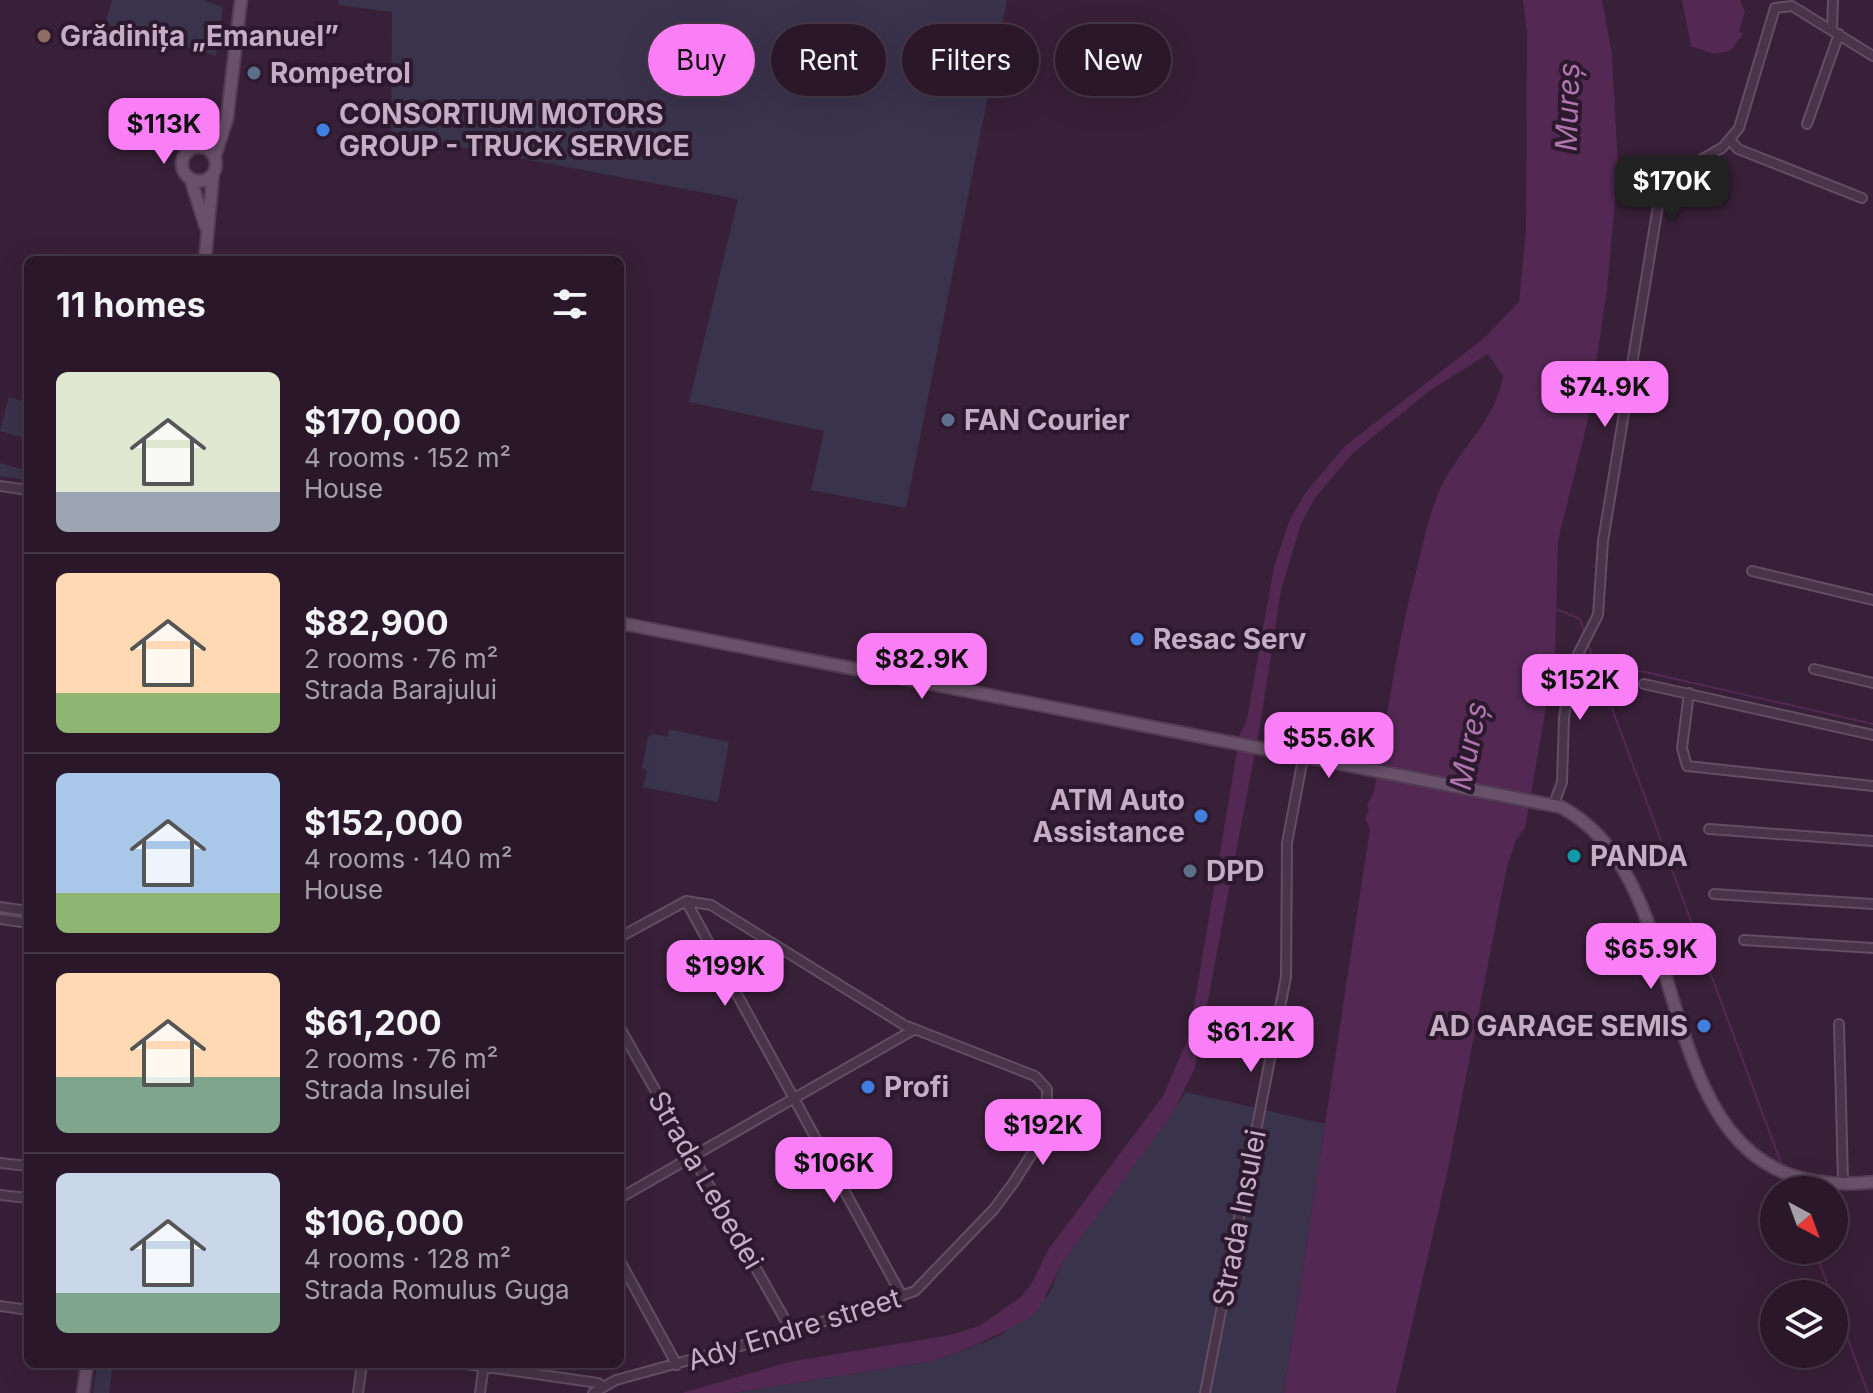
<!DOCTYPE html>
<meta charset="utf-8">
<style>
:root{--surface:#2a182a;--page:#362536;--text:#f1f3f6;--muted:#a5a0a8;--line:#463747;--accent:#fa7ff6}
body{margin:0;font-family:Inter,sans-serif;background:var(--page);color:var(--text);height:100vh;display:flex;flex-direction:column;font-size:30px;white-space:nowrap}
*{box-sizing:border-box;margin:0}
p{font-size:26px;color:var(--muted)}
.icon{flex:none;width:44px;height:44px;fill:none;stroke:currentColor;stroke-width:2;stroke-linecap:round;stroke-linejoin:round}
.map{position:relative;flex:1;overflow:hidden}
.side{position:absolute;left:24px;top:256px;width:600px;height:1112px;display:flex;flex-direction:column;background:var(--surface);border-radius:12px;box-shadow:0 8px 32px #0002,0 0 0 2px var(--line)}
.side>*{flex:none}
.banner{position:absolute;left:648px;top:24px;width:760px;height:72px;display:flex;gap:16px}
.needle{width:52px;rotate:139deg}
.controls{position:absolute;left:1760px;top:1176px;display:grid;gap:16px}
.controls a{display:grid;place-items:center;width:88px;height:88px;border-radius:50%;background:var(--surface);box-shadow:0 8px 32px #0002,0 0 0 2px var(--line);font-size:40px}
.price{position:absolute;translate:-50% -68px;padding:0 18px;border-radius:16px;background:var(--accent);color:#111;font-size:26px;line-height:52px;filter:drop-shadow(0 2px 4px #0008)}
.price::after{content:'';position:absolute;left:50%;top:48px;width:24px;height:18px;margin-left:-12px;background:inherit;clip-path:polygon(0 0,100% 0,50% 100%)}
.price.active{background:#222;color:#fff}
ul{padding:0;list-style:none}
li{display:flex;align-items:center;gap:24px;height:200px;padding:0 32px}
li+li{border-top:2px solid var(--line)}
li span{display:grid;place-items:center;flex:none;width:224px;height:160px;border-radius:12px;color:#555}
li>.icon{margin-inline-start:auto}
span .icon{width:96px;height:96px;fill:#fffc;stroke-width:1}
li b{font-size:34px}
h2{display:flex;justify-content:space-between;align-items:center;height:96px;padding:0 32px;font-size:34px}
.pill{padding:0 28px;border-radius:36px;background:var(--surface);box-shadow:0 8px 32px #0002,0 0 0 2px var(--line);font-size:28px;line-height:72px}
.pill.active{background:var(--accent);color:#111}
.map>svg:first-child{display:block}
.green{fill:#3a334c}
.water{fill:#532953}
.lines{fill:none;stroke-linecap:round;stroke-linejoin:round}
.stream{stroke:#532953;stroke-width:2}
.minor-casing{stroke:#634e63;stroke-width:12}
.major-casing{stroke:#523d52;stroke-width:15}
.minor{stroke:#493449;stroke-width:8}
.major{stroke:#695169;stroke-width:11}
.education-dot{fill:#8d6e63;stroke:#2d192d;stroke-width:3}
.service-dot{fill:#5c6f8a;stroke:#2d192d;stroke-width:3}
.shop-dot{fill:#3f7fe0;stroke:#2d192d;stroke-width:3}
.culture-dot{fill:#0f9aa8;stroke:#2d192d;stroke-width:3}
.labels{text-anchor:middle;stroke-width:8;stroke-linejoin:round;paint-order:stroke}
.poi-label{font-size:28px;font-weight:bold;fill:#c5aec5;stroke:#2d192d;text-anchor:start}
.street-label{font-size:28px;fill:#c5aec5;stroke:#2d192d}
.water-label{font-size:30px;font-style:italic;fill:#ae75af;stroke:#2d192d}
</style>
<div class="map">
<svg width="1873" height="1393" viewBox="0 0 1873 1393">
<rect width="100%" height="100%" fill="#382038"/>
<path class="green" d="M112 0H203L223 7 216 56 105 24Z
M339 0H1007L906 508 811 490 824 431 689 402 738 199 391 134 392 12 338 5Z
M9 397 28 403V439L0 431Z
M0 463 28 471V481L0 476Z
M669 729 729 742 718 802 643 787 647 770 642 768 648 737 652 734 668 737Z
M1186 1092 1325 1124 1284 1393H733L932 1361 968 1349 1001 1335 1049 1294 1062 1263Z
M97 1364H113L109 1393H93Z"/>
<path class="water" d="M1523 0H1602L1612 54 1618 168 1607 290 1587 424 1558 540 1555 656 1525 828 1516 840 1507 867 1447 1174 1396 1393H1284L1370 829 1365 818 1369 810 1367 805 1374 792C1387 716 1398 638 1418 564 1424 539 1430 511 1441 487 1459 449 1496 420 1503 376L1488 354 1432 389 1353 453 1315 498 1301 524 1281 590 1260 726 1195 1068 1171 1116 1062 1263 1039 1309 1025 1321 967 1349 932 1361 733 1393H682L789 1362 951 1335 981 1325 1021 1297 1032 1283 1048 1250 1163 1096 1189 1036 1240 734 1247 719 1274 567 1290 519 1306 492 1345 446 1483 339 1519 302 1526 231 1527 32Z
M1682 0H1740L1745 12 1739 31 1743 34 1730 51 1713 54 1691 46Z"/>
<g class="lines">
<path class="stream" d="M1556 609 1580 619 1585 634
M1588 644 1781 1163
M1598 672 1611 667 1645 672 1873 724
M1787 1176 1793 1190
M1815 1250 1831 1294
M1834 1302 1868 1393"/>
<g class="minor-casing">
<path id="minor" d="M1832 30 1833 0
M1807 124 1839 34
M1731 141 1738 149 1862 198
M0 486 28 490
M1752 571 1873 600
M1814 669 1873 683
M1644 684 1873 735
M1689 693 1682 748 1687 766 1873 786
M1554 804 1562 782 1564 718 1571 668 1598 615 1603 541 1659 200 1679 173 1723 147 1739 128 1775 8 1792 6 1873 56
M1709 829 1873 841
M1714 894 1873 904
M686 901 902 1296
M0 907 28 911
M0 919 28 923
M1744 940 1873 948
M1839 1024 1843 1182
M620 1028 792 1332
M0 1163 28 1166
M0 1195 28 1198
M620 1198 915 1029
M620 1261 677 1365
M0 1306 28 1310
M466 1364 598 1383 602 1387
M358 1393 362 1364
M480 1393 484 1364
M593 1393 616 1380 792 1332 915 1291 994 1209 1014 1182 1033 1152 1047 1098V1089L1035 1076 904 1025 711 905 686 901 620 937
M1205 1393 1286 977 1287 843 1303 758"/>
</g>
<g class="major-casing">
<path id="major" d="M182 164a17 17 0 1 1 34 0a17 17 0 1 1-34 0Z
M215 156 227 119 241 0
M191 180 205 225
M205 260 213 174
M620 623 1561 807C1713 886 1632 1209 1873 1182
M83 1393 87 1364"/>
</g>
<use href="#minor" class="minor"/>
<use href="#major" class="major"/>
</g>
<circle class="education-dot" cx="44" cy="36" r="8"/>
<g class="service-dot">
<circle cx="254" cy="73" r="8"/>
<circle cx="948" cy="420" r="8"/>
<circle cx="1190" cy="871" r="8"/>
</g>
<g class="shop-dot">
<circle cx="323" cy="130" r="8"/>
<circle cx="1137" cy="639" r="8"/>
<circle cx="1201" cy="816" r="8"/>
<circle cx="1704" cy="1026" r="8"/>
<circle cx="868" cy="1087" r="8"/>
</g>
<circle class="culture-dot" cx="1574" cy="856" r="8"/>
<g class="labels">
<g class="poi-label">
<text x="60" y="46">Grădinița „Emanuel”</text>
<text x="270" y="83">Rompetrol</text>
<text x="339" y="124">CONSORTIUM MOTORS<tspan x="339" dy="32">GROUP - TRUCK SERVICE</tspan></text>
<text x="964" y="430">FAN Courier</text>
<text x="1153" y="649">Resac Serv</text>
<text x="1185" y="810" text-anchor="end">ATM Auto<tspan x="1185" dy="32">Assistance</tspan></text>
<text x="1590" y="866">PANDA</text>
<text x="1206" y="881">DPD</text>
<text x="1688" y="1036" text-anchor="end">AD GARAGE SEMIS</text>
<text x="884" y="1097">Profi</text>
</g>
<g class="street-label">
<text transform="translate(706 1180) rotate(60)" y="10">Strada Lebedei</text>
<text transform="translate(1239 1218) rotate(-79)" y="10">Strada Insulei</text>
<text transform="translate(794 1329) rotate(-17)" y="10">Ady Endre street</text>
</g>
<g class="water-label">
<text transform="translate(1568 107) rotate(-88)" y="10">Mureș</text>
<text transform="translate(1469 746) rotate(-79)" y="10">Mureș</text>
</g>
</g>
</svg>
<div class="controls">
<a><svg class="needle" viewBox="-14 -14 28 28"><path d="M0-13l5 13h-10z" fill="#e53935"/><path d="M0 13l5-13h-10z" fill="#a5a0a8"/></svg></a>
<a><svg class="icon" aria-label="layers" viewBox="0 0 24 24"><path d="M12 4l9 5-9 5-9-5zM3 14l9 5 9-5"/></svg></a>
</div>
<b class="price" style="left:164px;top:166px">$113K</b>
<b class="price active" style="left:1672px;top:223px">$170K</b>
<b class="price" style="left:1605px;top:429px">$74.9K</b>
<b class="price" style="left:922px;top:701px">$82.9K</b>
<b class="price" style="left:1580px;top:722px">$152K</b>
<b class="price" style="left:1329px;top:780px">$55.6K</b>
<b class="price" style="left:1651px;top:991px">$65.9K</b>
<b class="price" style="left:725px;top:1008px">$199K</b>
<b class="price" style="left:1251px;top:1074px">$61.2K</b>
<b class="price" style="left:1043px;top:1167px">$192K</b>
<b class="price" style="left:834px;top:1205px">$106K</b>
<div class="banner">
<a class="pill active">Buy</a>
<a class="pill">Rent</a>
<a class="pill">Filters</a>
<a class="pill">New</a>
</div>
<section class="side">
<h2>11 homes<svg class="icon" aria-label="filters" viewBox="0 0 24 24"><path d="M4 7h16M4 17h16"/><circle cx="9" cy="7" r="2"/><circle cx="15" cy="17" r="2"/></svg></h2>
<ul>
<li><span style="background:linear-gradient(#dfe7d0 75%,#9aa5b1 0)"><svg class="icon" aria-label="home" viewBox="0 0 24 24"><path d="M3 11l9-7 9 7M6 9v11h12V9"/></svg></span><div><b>$170,000</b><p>4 rooms · 152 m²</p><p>House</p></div></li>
<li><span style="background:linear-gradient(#ffd9b3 75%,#8fb573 0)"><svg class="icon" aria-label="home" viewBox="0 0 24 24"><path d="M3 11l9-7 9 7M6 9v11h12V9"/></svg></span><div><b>$82,900</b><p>2 rooms · 76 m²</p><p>Strada Barajului</p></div></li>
<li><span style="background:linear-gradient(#a9c7e8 75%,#8fb573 0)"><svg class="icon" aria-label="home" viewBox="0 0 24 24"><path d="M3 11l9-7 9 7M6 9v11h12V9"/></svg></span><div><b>$152,000</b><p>4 rooms · 140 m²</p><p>House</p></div></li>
<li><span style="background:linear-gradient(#ffd9b3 65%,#7fa58c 0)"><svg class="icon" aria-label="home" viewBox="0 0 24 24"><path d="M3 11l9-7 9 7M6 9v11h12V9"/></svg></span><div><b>$61,200</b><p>2 rooms · 76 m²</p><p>Strada Insulei</p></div></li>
<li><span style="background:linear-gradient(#c9d6e8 75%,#7fa58c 0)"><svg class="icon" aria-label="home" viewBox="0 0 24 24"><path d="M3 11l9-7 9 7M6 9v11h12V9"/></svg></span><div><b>$106,000</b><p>4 rooms · 128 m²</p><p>Strada Romulus Guga</p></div></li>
</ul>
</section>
</div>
